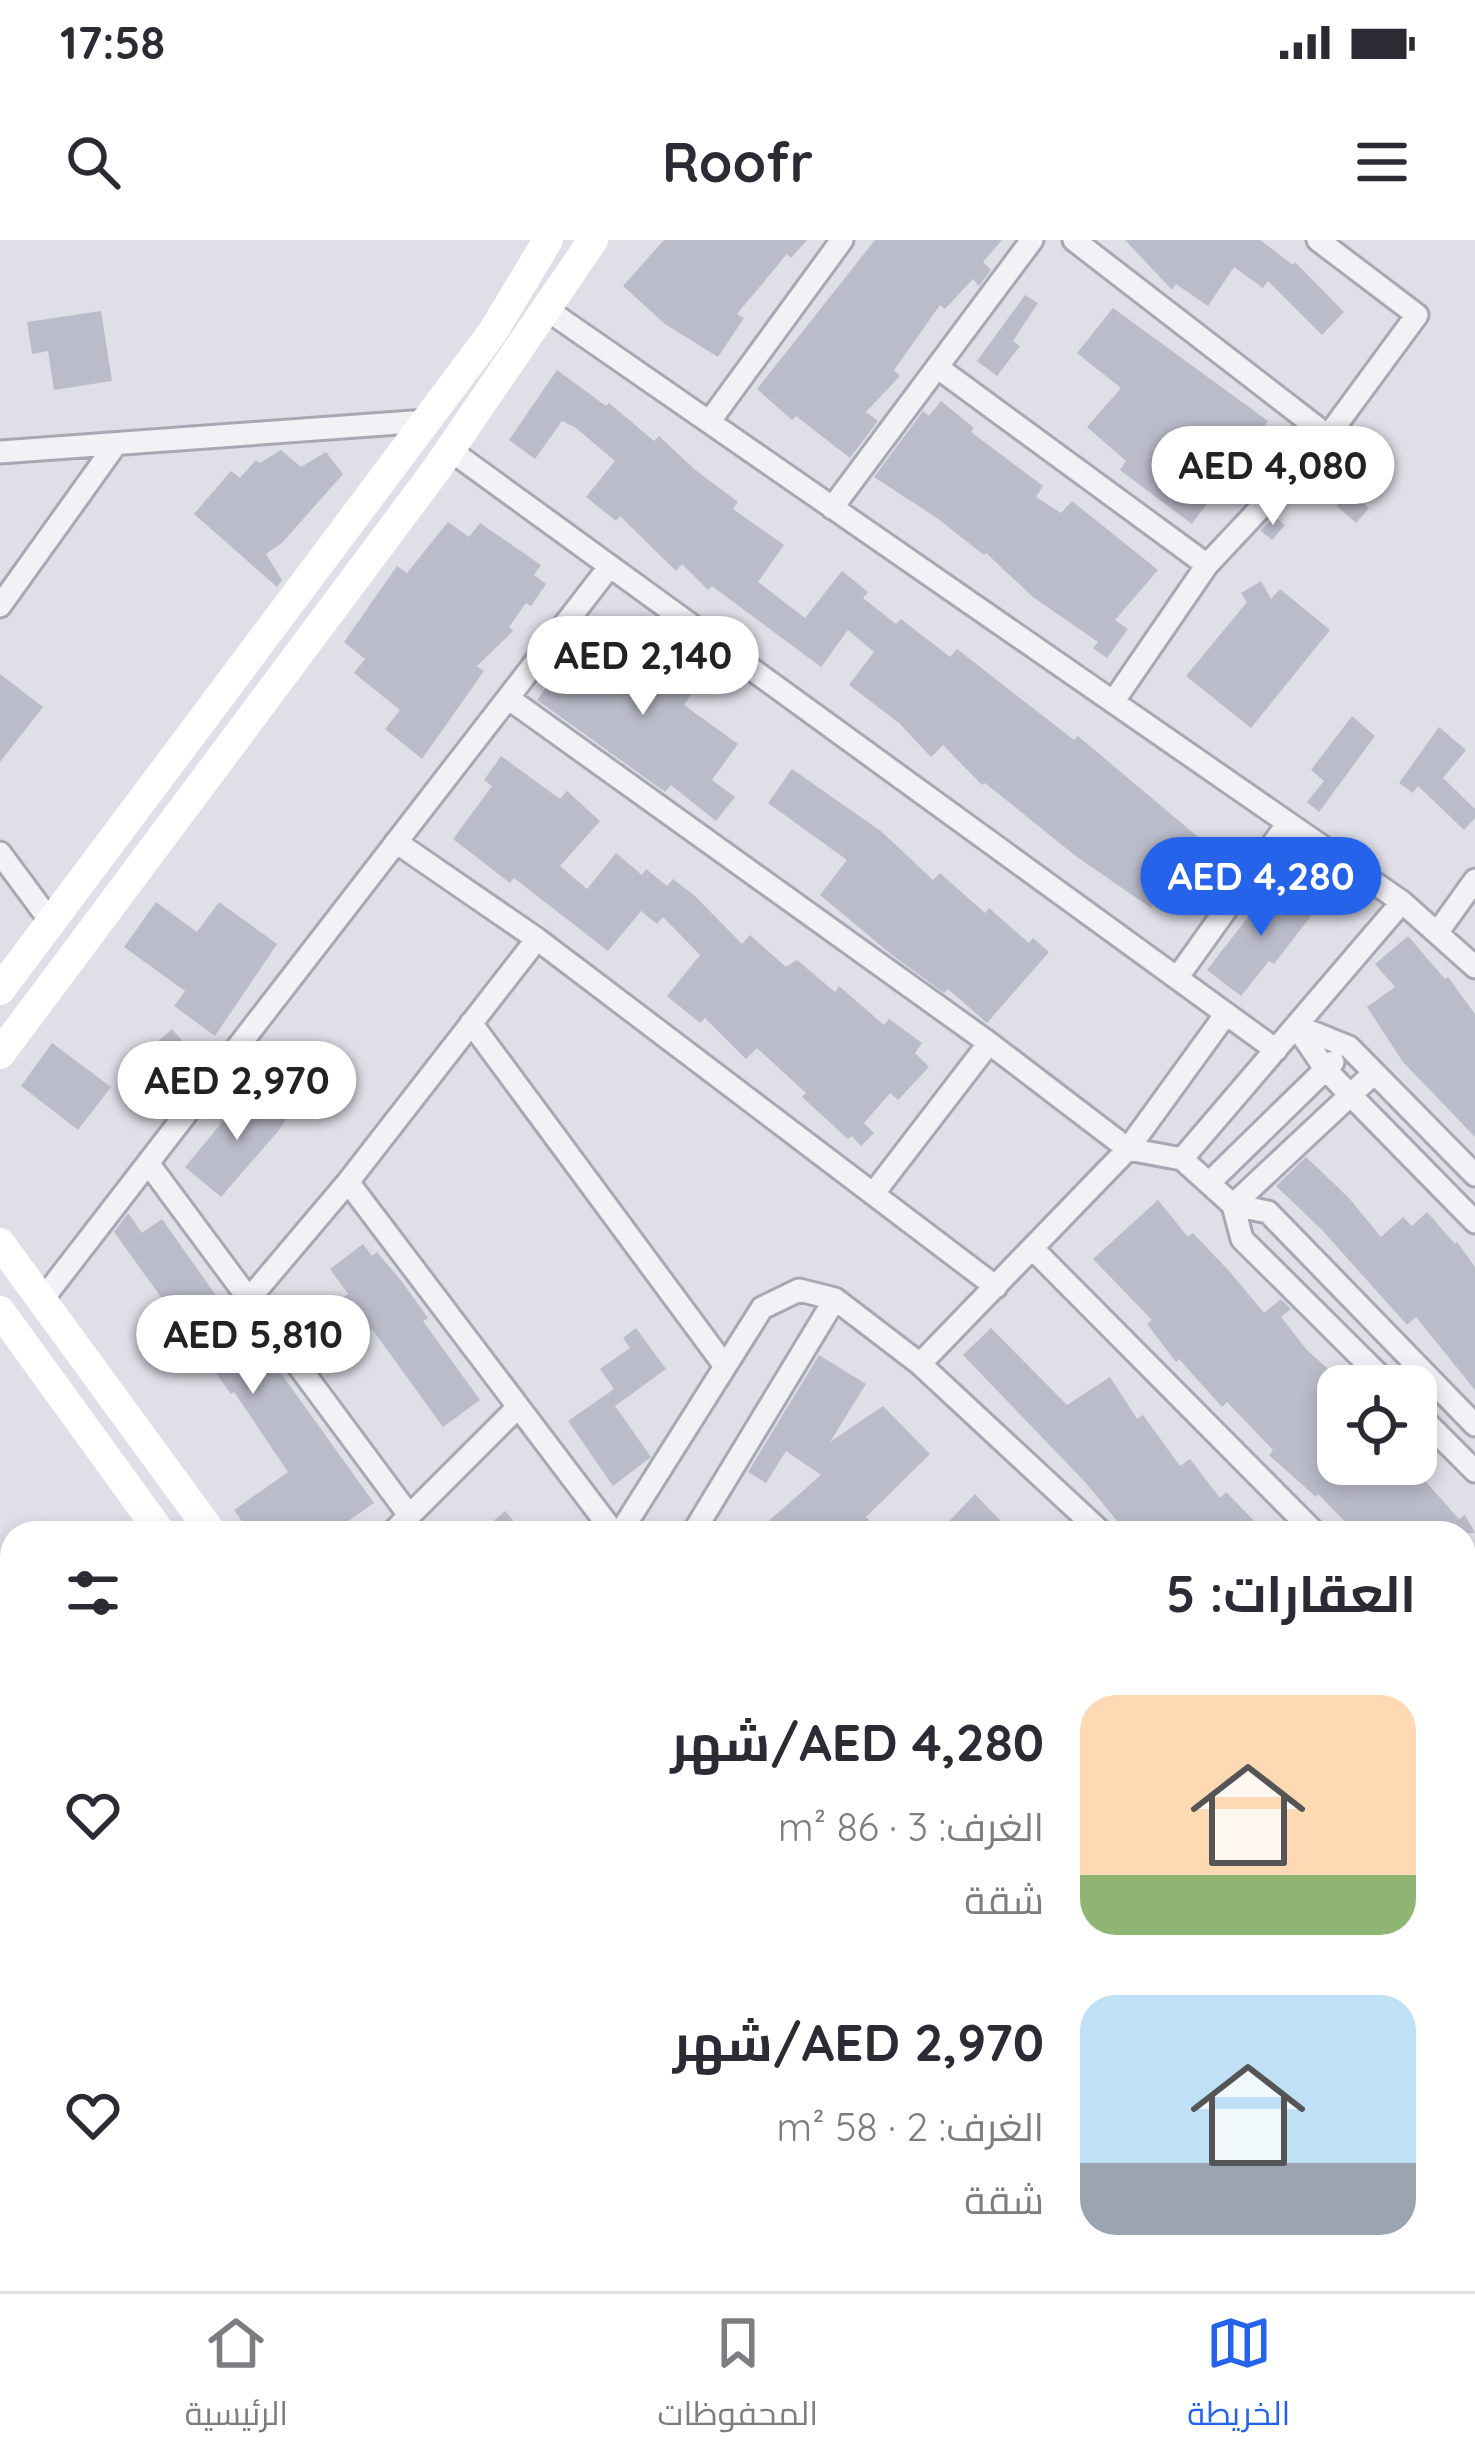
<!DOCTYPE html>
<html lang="ar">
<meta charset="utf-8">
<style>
:root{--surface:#fff;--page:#f7f7f7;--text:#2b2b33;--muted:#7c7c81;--line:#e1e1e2;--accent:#2563eb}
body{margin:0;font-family:Quicksand,Cairo,sans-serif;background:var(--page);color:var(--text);direction:rtl;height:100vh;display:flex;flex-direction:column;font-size:45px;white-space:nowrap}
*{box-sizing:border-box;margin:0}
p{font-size:39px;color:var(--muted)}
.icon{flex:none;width:66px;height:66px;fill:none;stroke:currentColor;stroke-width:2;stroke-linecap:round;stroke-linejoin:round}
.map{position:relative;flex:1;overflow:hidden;direction:ltr}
.side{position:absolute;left:0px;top:1281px;width:1476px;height:771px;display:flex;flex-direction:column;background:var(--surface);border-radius:36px 36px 0 0;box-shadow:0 6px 18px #0003;direction:rtl}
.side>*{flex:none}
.controls{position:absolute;left:1317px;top:1125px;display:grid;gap:24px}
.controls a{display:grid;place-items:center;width:120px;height:120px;border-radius:24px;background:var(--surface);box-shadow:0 6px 18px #0003;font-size:60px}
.price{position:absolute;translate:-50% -102px;padding:0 27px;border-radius:42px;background:#fff;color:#222;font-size:39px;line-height:78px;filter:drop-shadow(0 3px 6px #0008)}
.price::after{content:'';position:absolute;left:50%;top:72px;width:36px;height:27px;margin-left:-18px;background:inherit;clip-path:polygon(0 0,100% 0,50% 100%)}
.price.active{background:var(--accent);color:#fff}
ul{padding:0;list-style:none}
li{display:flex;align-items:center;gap:36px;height:300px;padding:0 60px}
li span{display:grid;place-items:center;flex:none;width:336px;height:240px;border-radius:36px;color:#555}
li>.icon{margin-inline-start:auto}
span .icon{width:144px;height:144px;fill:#fffc;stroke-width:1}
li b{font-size:51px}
h2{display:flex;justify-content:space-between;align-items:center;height:144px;padding:0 60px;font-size:51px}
.status{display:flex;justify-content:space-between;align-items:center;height:84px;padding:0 60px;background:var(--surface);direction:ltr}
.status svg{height:33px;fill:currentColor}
header{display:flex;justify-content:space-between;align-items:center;height:156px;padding:0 60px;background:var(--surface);font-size:54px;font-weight:700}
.dock{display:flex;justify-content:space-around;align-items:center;height:168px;border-top:3px solid var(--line);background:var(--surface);font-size:33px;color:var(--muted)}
.dock a{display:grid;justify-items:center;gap:6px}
.dock .active{color:var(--accent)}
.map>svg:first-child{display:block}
.building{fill:#bbbcca}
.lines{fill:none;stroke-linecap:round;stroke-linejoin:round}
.street-casing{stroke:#a7a8b4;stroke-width:27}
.street{stroke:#f1f1f6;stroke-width:21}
.secondary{stroke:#fff;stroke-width:30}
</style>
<div class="status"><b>17:58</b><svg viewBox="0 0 49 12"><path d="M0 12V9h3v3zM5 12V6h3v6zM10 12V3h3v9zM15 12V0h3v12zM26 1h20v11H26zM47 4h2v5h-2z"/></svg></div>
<header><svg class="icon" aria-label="menu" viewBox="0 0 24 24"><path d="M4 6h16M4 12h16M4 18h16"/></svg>Roofr<svg class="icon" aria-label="search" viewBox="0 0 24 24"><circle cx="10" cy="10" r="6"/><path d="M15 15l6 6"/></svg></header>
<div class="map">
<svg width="1475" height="2051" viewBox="0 0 1475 2051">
<rect width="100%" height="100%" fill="#dedfe7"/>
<path class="building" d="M664 0H807L791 18 787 14 737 74 744 78 718 117 665 84 623 46Z
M875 0H1002L983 22 991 30 979 46 973 39 945 69 940 65 894 130 900 136 866 172 878 181 850 218 796 176 792 180 757 149Z
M1125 0H1260L1293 25 1295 22 1344 72 1322 95 1268 41 1263 48 1234 27 1208 66 1176 44 1172 50Z
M1025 55 1038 63 1013 101 1020 106 997 136 977 121Z
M1113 68 1268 181 1192 284 1120 230 1126 221 1087 187 1121 148 1077 113Z
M101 71 112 141 54 150 48 111 32 114 27 82Z
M557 130 606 166 609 163 654 201 659 196 694 229 738 262 733 269 784 305 758 342 805 378 842 331 868 352 863 358 896 384 901 379 950 417 957 409 1074 500 1078 496 1204 602 1151 668 1077 617 985 543 982 545 943 505 931 517 899 483 849 445 874 412 848 390 821 427 712 346 708 350 682 324 676 331 620 276 616 281 586 257 615 221 576 188 562 181 535 219 509 200Z
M941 161 974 188 971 192 1043 246 1036 257 1061 273 1072 261 1158 330 1115 380 1128 389 1107 418 1093 408 1098 402 1033 357 986 313 984 315 937 278 874 237 923 171 929 176Z
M281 210 301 227 326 212 343 234 282 303 266 314 282 340 277 347 194 274 231 231 240 238 256 220 260 223Z
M1350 251 1369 268 1356 283 1337 266Z
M1274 276 1285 285 1272 300 1260 290Z
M448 282 469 297 480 283 541 325 534 335 546 344 531 366 526 363 509 387 513 391 477 426 484 431 422 519 385 489 400 470 354 433 365 419 344 402 397 326 407 333Z
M1261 341 1271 359 1280 349 1330 390 1251 488 1186 436 1247 362 1241 353Z
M604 385 649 427 661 413 699 443 684 465 738 504 712 540 735 557 716 581 671 545 665 552 537 460 561 427Z
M0 434 43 467 0 522Z
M1352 476 1375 496 1319 572 1307 562 1324 541 1311 530Z
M1439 487 1466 510 1443 538 1475 569V578L1464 590 1418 546 1413 553 1399 543Z
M501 516 560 559 567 551 600 581 560 626 587 649 616 613 642 635 646 629 667 646 673 639 695 656 742 704 750 695 786 727 797 720 835 752 839 746 884 785 889 779 922 803 915 813 929 827 898 860 890 853 864 883 874 893 861 906 852 896 848 899 802 857 806 853 757 808 746 819 705 778 700 783 667 756 700 715 663 677 657 684 641 671 608 711 514 638 510 643 453 599 492 546 484 540Z
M792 529 882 592 933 640 940 633 985 673 989 668 1029 703 1033 698 1049 712 987 783 948 749 944 753 892 715 820 655 847 620 768 563Z
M1275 642 1314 672 1274 724 1269 721 1241 756 1207 730Z
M156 662 197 692 219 662 277 704 215 796 174 766 185 751 124 707Z
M1408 696 1445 739 1448 737 1475 774V897L1403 822 1367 767 1395 747 1375 724Z
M172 789 197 818 171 840 146 812Z
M52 803 111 847 78 890 21 846Z
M270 854 293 869 279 890 221 957 185 927 224 880 219 877 235 858 256 876Z
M1306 917 1349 958 1381 997 1403 977 1412 986 1427 972 1455 1004 1457 1002 1475 1027V1150L1416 1077 1407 1085 1322 990 1276 946Z
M1158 960 1188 997 1193 993 1230 1032 1264 1073 1281 1059 1291 1069 1281 1077 1307 1110 1338 1138V1224H1410L1459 1279 1465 1275 1475 1293H1356L1318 1254 1316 1257 1269 1215 1273 1210 1227 1162 1222 1167 1179 1119 1176 1122 1147 1084 1152 1080 1093 1019Z
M128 973 142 993 162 979 241 1091 247 1086 374 1263 331 1293H250L234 1270 288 1232 234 1152 231 1154 114 992Z
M363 1004 372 1016 377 1012 403 1043 428 1078 423 1081 480 1160 443 1187 372 1089 331 1119 306 1084 348 1054 330 1029Z
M636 1088 666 1129 615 1166 651 1217 613 1246 568 1181 614 1149 600 1129 630 1108 623 1098Z
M991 1088 1067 1165 1110 1137 1137 1179 1143 1175 1180 1226 1190 1219 1220 1258 1226 1252 1266 1293H1127L1085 1242 963 1115Z
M819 1115 866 1144 830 1202 883 1166 930 1214 866 1277 881 1293H755L821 1235 786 1211 766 1243 748 1232Z
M975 1254 1012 1293H938Z
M505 1271 524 1293H480Z"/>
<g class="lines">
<g class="street-casing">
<path id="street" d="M1074 0 1328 196 1417 75 1318 0
M546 69 1402 662 1475 727
M937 127 1207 325 1113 462
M709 182 842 0
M450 210 1276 810
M0 212 426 181
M832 268 1032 0
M1207 325 1328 196
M0 366 116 204
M508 458 989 803 1128 909 1182 919 1233 965 1268 972 1475 1185
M396 602 537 699 996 1047
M0 613 51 682
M1437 693 1475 640
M1177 738 1288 583
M471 783 725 1126
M1296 786 1326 830 1475 982
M1297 786 1349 807 1475 935
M1374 833 1233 965 1242 999 1390 1146
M1182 919 1402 662
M148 923 409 1275
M348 942 614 1293
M1209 943 1333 822
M873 954 989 803
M1033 1009 1315 1293
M249 1059 348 942 537 699
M42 1060 610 326
M920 1124 1128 909 1226 774
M1416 1172 1475 1231
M392 1293 518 1167
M620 1293 762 1068 799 1050 835 1059 920 1124 1102 1293
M693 1293 835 1059
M0 1340 12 1357
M1464 1387 1475 1376
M0 1608 12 1624
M0 1719 12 1709
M0 2015 12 2005
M517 2040 525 2051
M1204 2040 1210 2051
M488 2051 501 2040"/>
</g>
<use href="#street" class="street"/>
<path class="secondary" d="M0 750 492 93 548 0
M0 814 436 230 593 0
M0 1003 212 1293
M0 1071 161 1293
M1464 1644 1475 1633
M1464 1700 1475 1690
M1464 1777 1475 1788
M1464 1829 1475 1840
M707 2040 716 2051
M757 2040 765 2051
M197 2051 210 2040
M236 2051 249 2040
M1053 2051 1064 2040
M1107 2051 1118 2040"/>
</g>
</svg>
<div class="controls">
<a><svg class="icon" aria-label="locate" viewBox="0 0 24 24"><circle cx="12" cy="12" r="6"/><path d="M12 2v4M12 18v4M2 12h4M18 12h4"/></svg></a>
</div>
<b class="price" style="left:1273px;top:288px">AED 4,080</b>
<b class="price" style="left:643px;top:478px">AED 2,140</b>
<b class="price active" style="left:1261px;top:699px">AED 4,280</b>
<b class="price" style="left:237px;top:903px">AED 2,970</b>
<b class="price" style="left:253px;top:1157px">AED 5,810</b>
<section class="side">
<h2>العقارات: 5<svg class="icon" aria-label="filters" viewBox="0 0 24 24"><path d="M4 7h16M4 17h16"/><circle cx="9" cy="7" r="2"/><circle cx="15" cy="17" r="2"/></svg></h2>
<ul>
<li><span style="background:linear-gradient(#ffd9b3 75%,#8fb573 0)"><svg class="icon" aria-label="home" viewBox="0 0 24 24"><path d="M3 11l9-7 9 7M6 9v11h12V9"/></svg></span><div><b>AED 4,280/شهر</b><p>الغرف: 3 · 86 m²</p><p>شقة</p></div><svg class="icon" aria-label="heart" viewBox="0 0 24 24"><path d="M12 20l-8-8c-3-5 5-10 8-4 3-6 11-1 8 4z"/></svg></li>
<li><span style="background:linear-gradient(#bfe0f5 70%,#9aa5b1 0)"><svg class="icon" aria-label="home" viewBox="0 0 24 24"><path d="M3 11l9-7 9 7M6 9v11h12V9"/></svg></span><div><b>AED 2,970/شهر</b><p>الغرف: 2 · 58 m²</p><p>شقة</p></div><svg class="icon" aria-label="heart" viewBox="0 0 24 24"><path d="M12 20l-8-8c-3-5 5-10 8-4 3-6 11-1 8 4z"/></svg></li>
</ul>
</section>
</div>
<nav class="dock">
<a class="active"><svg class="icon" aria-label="map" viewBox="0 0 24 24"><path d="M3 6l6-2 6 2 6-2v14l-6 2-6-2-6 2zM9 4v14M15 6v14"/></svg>الخريطة</a>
<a><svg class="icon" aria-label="saved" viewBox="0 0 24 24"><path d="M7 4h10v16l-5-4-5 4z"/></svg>المحفوظات</a>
<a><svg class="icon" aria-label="home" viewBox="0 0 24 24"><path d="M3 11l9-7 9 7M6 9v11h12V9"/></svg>الرئيسية</a>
</nav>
